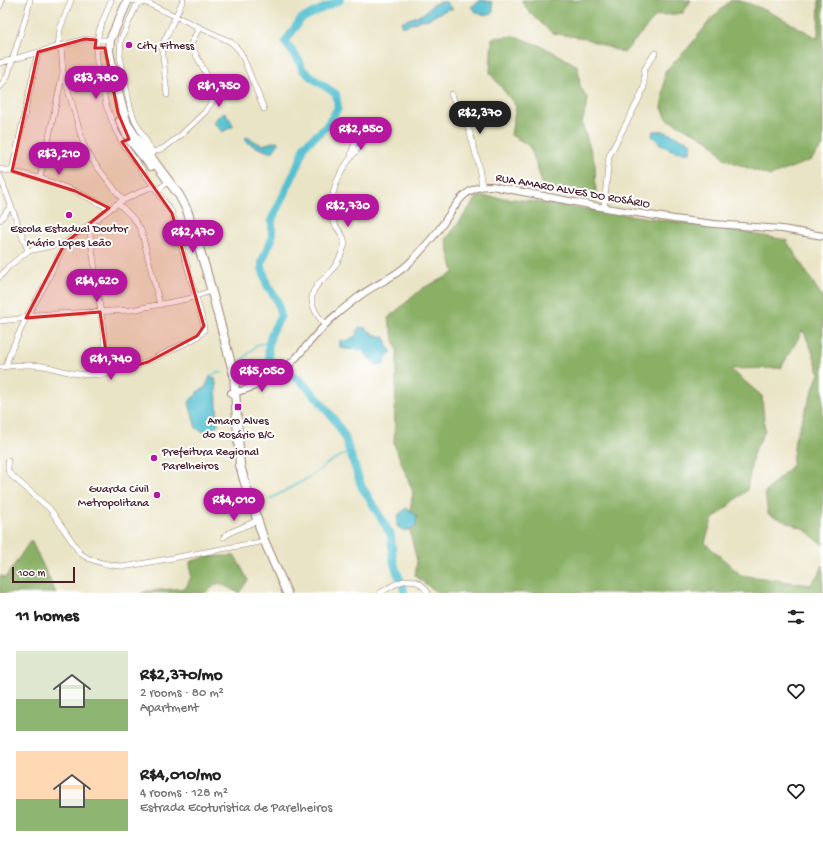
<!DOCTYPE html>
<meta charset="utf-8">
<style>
:root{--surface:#fff;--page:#f6f6f6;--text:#222;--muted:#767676;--accent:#b5179e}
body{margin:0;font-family:"Gochi Hand",sans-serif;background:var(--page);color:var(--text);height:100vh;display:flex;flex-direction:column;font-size:15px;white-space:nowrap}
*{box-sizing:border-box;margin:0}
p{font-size:13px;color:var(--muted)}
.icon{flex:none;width:22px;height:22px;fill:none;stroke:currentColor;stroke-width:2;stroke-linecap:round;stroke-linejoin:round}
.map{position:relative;height:593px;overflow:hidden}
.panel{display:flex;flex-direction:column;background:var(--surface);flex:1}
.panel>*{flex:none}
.scale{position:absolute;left:12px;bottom:10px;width:63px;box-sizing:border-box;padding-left:4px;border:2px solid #4a1f2b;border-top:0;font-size:11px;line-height:14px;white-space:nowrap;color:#4a1f2b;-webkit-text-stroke:3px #fff;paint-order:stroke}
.price{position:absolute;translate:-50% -34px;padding:0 9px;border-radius:14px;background:var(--accent);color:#fff;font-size:13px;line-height:26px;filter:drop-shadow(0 1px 2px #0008)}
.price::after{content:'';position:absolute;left:50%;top:24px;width:12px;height:9px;margin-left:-6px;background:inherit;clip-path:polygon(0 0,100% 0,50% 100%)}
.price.active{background:#222;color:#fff}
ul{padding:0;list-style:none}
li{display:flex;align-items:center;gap:12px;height:100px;padding:0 16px}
li span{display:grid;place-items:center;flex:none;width:112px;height:80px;border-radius:0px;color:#555}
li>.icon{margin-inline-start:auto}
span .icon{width:48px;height:48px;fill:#fffc;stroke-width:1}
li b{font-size:17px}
h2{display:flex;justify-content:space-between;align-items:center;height:48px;padding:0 16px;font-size:17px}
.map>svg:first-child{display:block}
.forest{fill:#8ab066;stroke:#6a6848}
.water{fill:#55c0d0;stroke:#50707e}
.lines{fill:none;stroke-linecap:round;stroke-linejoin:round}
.stream{stroke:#55c0d0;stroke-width:1.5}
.river{stroke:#55c0d0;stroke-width:8}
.minor-casing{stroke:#9a8278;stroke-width:6}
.tertiary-casing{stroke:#9a8278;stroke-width:8}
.primary-casing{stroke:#9a8278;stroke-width:10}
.minor{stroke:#fff;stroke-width:5}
.tertiary{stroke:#fff;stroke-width:6}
.primary{stroke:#fff;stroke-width:8}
.marked{fill:#d62828;fill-opacity:0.2;stroke:#d62828;stroke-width:3;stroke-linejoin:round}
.poi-dot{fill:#b5179e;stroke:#fff;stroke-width:1.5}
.labels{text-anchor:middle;stroke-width:4;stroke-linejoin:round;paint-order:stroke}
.poi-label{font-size:12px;fill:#4a1f2b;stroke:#fff;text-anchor:start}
.street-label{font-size:12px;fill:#4a1f2b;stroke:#fff}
</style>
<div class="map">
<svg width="823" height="593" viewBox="0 0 823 593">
<rect width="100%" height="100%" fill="#fff"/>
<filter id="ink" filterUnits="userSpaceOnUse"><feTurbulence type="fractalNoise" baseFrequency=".025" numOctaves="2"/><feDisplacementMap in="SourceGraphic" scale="8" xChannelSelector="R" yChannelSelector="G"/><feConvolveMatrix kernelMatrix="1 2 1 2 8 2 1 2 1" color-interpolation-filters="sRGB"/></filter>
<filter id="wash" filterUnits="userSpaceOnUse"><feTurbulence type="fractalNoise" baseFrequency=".012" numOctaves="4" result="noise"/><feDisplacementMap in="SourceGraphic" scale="16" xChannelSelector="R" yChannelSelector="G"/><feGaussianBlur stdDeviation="0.9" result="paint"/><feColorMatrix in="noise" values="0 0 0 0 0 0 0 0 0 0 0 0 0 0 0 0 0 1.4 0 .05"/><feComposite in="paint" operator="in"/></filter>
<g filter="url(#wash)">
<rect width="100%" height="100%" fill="#eae4c6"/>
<path class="forest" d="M521 0H691L683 13 656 16 624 53 584 38 552 33 528 11Z
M731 0C754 0 796 27 818 38L819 0H823V146L811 160 770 176 737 164 724 158 710 141 667 119 662 108 665 71 689 47 712 18Z
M514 36 542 46 578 66 580 86 588 100 582 123 595 164 596 197 542 190 541 179 530 146 511 135 516 106 490 73 492 38Z
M478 196 514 199 721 228 786 240 823 298V545L804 529 768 514 765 492 792 465 795 439 819 373 813 353 803 330 781 368 730 369 762 396 765 431 753 454 747 490 712 520 705 543 741 575 810 585 820 572 823 565V593H438L415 576 417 561 408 524 413 492 394 444 397 351 388 318 423 288 454 273 446 240Z
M31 540 56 593H0V576L6 577Z
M208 556H235L248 580 239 593 219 583 204 593H141L147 591 186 588 191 577 190 562Z"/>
<path class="water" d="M481 0 492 2 493 13C483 16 478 15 471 7Z
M441 2H446L453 9H448L426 20 423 19 403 27 401 22 423 14 434 4Z
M225 112 234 126 222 132 215 124 214 120Z
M653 131H663L692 143 690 152C675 153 662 148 652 136Z
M247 137 262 145 277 141 279 143 272 153C262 149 252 147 244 139Z
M359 327 365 328 375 335 385 337 387 346 392 352 386 357 384 365 375 364 361 350 346 349 340 348V340L346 341 356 336Z
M210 377 215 378 216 384 218 425 213 430 206 433 196 428 189 403 192 398 196 396 197 392 205 388Z
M407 508 417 516 416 527 404 531 397 526 398 515Z"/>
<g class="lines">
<path class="stream" d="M236 366 256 346 260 344 269 342
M210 377 217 372 222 373
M270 499 310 477 328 463 350 451"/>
<path class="river" d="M340 0 301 19 285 42 300 62 302 69 311 77 336 94 338 108 326 127 304 146 300 161 272 219V239L262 261V267L267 285 277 300 281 316C272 331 265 344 270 361L301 381 318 399 334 419 344 435 362 488 366 493 391 535 393 559 396 570 403 586 404 593"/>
</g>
</g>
<g filter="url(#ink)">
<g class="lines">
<g class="minor-casing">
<path id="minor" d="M131 0 147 3 231 42 239 50 242 55 264 109
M139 0 121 39 120 56 130 107 135 121 153 153
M0 6 2 0
M61 46 63 72 84 146 95 164 123 200
M58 47 60 29 71 0
M96 48H109
M0 63 85 39 110 40
M0 87 7 77 27 13 30 0
M451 94 469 130 478 162 482 186
M167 95 162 46 183 0
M351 154 357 137
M146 155 164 148 181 135 205 112 213 100C215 83 197 60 191 44L199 28
M0 169 40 178 75 191 109 208
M12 171 38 52
M0 176 28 251
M40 178 63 72
M118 203 134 219 141 230 160 305
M604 208 609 156 639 99 644 87V71L647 65 655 53
M0 220 11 206
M89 226 109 373
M0 277 8 267 28 251 65 243 118 203 144 190 149 188H160L168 182
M0 321 19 319 33 315 131 310 187 299 211 291
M325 325C316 314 306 300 316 287 319 282 325 278 329 274 335 267 341 256 344 247 347 237 338 231 334 223 330 215 331 207 332 199 336 173 352 155 369 136
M6 366 10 353 26 318 45 285 65 243
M0 367C15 365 28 364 43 366 55 368 67 373 79 374 115 378 142 365 173 349 183 344 198 339 204 330L203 322 172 213 155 188 122 142 116 131 106 105 97 62 96 48 99 31 111 0
M8 461V470L10 474 50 509 80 553C90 562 116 567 129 566L260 542
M224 537 231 532 254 522
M380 593C397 583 414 570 428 593"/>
</g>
<g class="tertiary-casing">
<path id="tertiary" d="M231 393C254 389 275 378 292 362 308 346 319 328 337 314 345 307 353 301 361 295 376 284 393 278 407 265 418 255 428 243 437 232 453 212 461 184 492 186L600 207 674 219 714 224 782 229 823 236"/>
</g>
<g class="primary-casing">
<path id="primary" d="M128 0 110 40 109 51 115 82 127 124 135 136 179 195 187 210 206 270 234 375 240 465 244 480 264 540 287 593
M120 121 129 139 151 166"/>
</g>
<use href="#minor" class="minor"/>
<use href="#tertiary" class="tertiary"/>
<use href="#primary" class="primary"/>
</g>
</g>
<path class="marked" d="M85 39 96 40 95 48H105L118 113 129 139 122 142 172 213 204 326 197 336 148 362 109 373 100 312 26 318 65 243 109 208 75 191 12 171 38 52Z"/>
<g class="poi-dot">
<circle cx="129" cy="45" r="4"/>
<circle cx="69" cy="215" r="4"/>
<rect x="234" y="403" width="8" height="8" rx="2"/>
<circle cx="154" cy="458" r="4"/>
<circle cx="157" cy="495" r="4"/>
</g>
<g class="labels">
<g class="poi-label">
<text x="137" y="49">City Fitness</text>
<text x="69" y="232" text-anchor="middle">Escola Estadual Doutor<tspan x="69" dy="14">Mário Lopes Leão</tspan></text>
<text x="238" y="424" text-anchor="middle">Amaro Alves<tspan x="238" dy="14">do Rosário B/C</tspan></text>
<text x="162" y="455">Prefeitura Regional<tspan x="162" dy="14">Parelheiros</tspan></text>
<text x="149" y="492" text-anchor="end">Guarda Civil<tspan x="149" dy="14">Metropolitana</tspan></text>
</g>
<g class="street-label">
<text transform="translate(573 190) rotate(10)" y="4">RUA AMARO ALVES DO ROSÁRIO</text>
</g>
</g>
</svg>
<div class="scale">100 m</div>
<b class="price" style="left:96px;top:100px">R$3,780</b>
<b class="price" style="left:219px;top:108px">R$1,750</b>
<b class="price active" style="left:480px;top:135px">R$2,370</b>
<b class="price" style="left:361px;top:151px">R$2,850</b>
<b class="price" style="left:59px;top:176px">R$3,210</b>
<b class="price" style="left:348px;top:228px">R$2,730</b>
<b class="price" style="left:193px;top:254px">R$2,470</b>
<b class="price" style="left:97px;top:303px">R$4,620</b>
<b class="price" style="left:111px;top:381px">R$1,740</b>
<b class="price" style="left:262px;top:393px">R$5,050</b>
<b class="price" style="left:234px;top:522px">R$4,010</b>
</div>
<section class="panel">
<h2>11 homes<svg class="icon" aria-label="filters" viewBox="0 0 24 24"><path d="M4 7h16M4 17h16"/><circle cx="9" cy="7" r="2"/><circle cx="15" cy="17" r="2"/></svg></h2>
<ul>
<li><span style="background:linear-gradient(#dfe7d0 60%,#8fb573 0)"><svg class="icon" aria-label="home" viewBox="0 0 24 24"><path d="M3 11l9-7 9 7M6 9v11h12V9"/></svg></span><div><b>R$2,370/mo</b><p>2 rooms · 80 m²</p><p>Apartment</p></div><svg class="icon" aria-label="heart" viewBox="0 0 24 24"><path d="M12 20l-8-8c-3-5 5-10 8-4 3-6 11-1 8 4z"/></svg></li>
<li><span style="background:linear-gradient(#ffd9b3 60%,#8fb573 0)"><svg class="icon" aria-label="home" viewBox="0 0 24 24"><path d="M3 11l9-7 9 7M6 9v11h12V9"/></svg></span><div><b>R$4,010/mo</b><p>4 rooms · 128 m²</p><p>Estrada Ecoturistica de Parelheiros</p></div><svg class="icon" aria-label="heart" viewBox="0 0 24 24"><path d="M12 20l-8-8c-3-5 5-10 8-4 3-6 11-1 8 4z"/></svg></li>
</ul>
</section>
